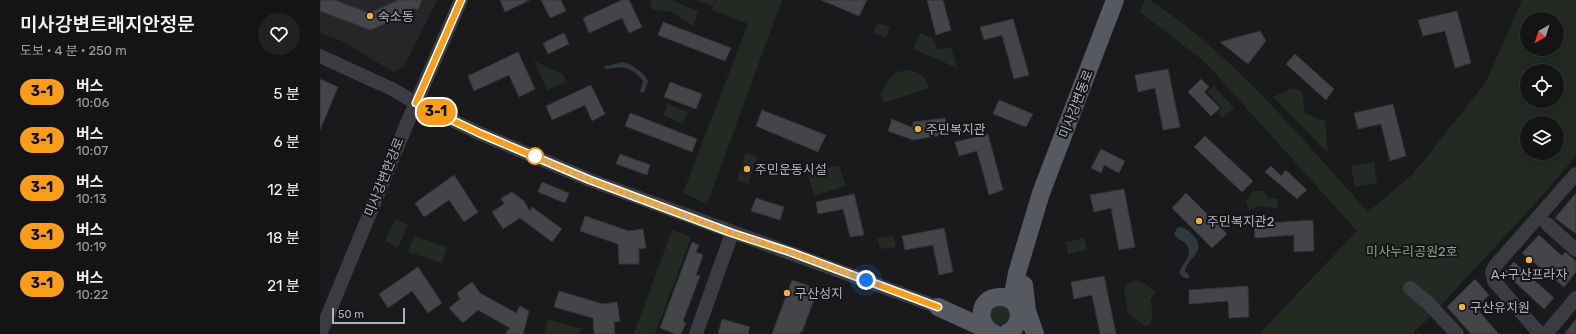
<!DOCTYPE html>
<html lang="ko">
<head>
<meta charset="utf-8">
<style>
  :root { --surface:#141415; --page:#212122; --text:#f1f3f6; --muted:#9d9ea0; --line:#333334 }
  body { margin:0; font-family:Rubik,"Noto Sans KR",sans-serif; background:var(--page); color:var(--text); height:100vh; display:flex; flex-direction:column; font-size:15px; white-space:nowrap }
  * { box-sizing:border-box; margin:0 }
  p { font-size:13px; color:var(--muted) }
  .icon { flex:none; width:22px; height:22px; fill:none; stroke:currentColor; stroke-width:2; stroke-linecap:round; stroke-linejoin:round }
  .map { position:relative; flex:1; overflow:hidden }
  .panel { display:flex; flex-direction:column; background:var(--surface); width:320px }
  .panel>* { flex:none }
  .badge { padding:0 8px; border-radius:13px; font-size:14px; line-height:26px }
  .needle { width:26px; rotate:219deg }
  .tools { position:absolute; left:1200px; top:12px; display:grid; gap:8px }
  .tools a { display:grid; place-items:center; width:44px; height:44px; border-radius:50%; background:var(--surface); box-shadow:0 4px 16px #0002,0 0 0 1px var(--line); font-size:20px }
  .scale { position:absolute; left:12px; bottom:10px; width:73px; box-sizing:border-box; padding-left:4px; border:2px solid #adb2bb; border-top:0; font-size:11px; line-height:14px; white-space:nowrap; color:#adb2bb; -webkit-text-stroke:3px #151517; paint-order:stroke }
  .you { position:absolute; width:20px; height:20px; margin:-10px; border:3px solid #fff; border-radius:50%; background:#1a73e8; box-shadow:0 0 0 6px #1a73e833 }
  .map>.badge { position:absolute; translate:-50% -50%; box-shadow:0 0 0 2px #fff }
  .round { display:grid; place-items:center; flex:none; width:42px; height:42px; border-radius:21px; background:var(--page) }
  .overview { display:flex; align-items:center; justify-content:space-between; height:68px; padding:0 20px }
  h1 { font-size:19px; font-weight:600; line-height:30px }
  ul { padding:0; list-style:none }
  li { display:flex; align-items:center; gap:12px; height:48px; padding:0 20px }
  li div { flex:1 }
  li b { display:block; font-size:15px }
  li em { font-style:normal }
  li .badge { min-width:44px; font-weight:700; text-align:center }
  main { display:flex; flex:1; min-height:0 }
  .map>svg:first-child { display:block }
</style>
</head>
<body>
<main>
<section class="panel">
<div class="overview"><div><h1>미사강변트래지안정문</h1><p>도보 · 4 분 · 250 m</p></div><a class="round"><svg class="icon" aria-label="heart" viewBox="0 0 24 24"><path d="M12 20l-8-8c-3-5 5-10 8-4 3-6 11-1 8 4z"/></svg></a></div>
<ul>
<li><span class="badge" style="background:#f99d1c;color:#111">3-1</span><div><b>버스</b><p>10:06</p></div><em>5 분</em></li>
<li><span class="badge" style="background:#f99d1c;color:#111">3-1</span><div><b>버스</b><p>10:07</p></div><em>6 분</em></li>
<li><span class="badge" style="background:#f99d1c;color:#111">3-1</span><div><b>버스</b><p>10:13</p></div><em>12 분</em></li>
<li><span class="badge" style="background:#f99d1c;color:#111">3-1</span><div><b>버스</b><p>10:19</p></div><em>18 분</em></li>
<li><span class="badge" style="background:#f99d1c;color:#111">3-1</span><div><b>버스</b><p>10:22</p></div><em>21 분</em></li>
</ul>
</section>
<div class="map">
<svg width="1256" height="334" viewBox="0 0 1256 334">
  <rect width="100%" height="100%" fill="#1a1a1c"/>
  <!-- built -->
  <g fill="#262629">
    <polygon points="0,0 117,0 84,67 73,72 22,41 0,33"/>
    <polygon points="375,0 396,0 393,6"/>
  </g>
  <!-- green -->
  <g fill="#222a23" fill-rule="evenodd">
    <polygon points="330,0 351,0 378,11 373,26 352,12 332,9"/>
    <polygon points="396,0 462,0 387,204 363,193 428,24 392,10"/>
    <path d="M825,0H830C915,56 980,137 1048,212L1093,174L1166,82L1202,0H1256V156L1212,207L1108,319L1092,334H939L1037,231L885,62L820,12ZM1207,19H1237V49H1207ZM1207,71H1237V101H1207ZM1207,123H1237V153H1207Z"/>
    <polygon points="557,23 570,27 566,38 553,33"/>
    <polygon points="600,33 612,38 618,50 631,47 637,68 593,49"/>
    <polygon points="214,61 243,74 247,82 227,90"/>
    <path d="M589,70C601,72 605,77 609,88L563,103L561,94C569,78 570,72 589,70Z"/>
    <polygon points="894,86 914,108 902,118 898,113 902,108 887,92"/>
    <polygon points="973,88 982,92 985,114 1005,121 1008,153 953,97"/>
    <polygon points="348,104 368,112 363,124 343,115"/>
    <polygon points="426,153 437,157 428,184 417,180"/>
    <polygon points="1054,162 1057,183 1035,187 1031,166"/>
    <polygon points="519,165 526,186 494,196 488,175"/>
    <polygon points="933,191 943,191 948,198 958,199 957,208 940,206 929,211 926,201"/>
    <polygon points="75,219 88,225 78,248 65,241"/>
    <polygon points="352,230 371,237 335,334 314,334"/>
    <polygon points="94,236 127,247 122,263 88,252"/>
    <polygon points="574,236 576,247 560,249 557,238"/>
    <polygon points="764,238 767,250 748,254 746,242"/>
    <polygon points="817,280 824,283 836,292 830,300 833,313 830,324 825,326 808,313 804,289 806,284"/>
    <circle cx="680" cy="315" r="10"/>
    <polygon points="228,319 261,329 260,334 224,334"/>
  </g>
  <!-- water -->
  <g fill="#303940">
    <path d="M302,62C311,64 324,72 328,81L324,93L320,92L323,81C311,66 303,66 286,69L283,67Z"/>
    <path d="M858,227C864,227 868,230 872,234C889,251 867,258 865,271L869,275V278H864L859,273C862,262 875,256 866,244C863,240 857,239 854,234Z"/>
  </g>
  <!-- building -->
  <g fill="#444549" stroke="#343438">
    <polygon points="0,0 15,0 49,13 77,1 75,0 102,0 98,10 93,8 91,12 87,14 89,19 81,22 79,18 50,30 0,11"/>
    <polygon points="180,0 210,0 185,12"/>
    <polygon points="221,0 241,0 246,11 230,18"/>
    <polygon points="302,0 309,0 322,27 309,33 302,18 269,33 263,18"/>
    <polygon points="501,0 547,0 539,16"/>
    <polygon points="607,0 623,0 631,30 616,35"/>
    <polygon points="1137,11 1151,63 1135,68 1125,31 1103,36 1098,20"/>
    <polygon points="693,19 709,75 694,79 682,35 664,40 660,27"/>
    <polygon points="343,22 411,48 405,61 338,35"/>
    <polygon points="940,31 946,41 928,64 900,42"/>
    <polygon points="244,33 249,44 228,54 223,43"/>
    <polygon points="198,52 215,89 199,97 189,75 154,91 148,76"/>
    <polygon points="975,54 1014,89 1006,100 966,64"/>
    <polygon points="848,69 860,127 843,130 835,88 818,92 815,75"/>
    <polygon points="0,79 18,87 0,130"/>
    <polygon points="881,79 889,87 884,92 900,108 891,116 868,92"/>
    <polygon points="350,82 382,94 376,109 344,97"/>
    <polygon points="271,85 285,114 272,121 265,105 232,120 226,106"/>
    <polygon points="679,100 713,114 706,127 673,114"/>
    <polygon points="1073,104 1086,156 1070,161 1061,124 1038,129 1034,113"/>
    <polygon points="442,110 506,135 498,152 436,126"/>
    <polygon points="310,113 377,139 372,152 305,126"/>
    <polygon points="625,118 629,134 593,140 568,131 572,119 593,128 593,122"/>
    <polygon points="668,134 683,190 669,195 657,151 639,156 635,142"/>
    <polygon points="885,136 933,181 922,192 874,147"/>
    <polygon points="781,149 805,161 799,173 784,165 781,173 771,168"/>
    <polygon points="300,154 330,165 327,175 296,164"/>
    <polygon points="951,166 961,176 966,170 987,190 977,199 945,172"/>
    <polygon points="134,175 158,212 144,222 129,200 104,217 95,203"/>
    <polygon points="222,182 249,193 245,203 218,192"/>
    <polygon points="804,189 815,247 799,250 791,208 774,212 770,195"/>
    <polygon points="192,192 204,201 210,211 212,207 242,229 232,242 200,218 183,229 172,212 184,204 181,198"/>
    <polygon points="866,193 907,234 892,248 852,208"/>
    <polygon points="1256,193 1256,234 1235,218"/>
    <polygon points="534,194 544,235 530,237 523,209 498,214 496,202"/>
    <polygon points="436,198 464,207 460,220 431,211"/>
    <polygon points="265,216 309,231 323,229 326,248 319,249 319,264 299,264 298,244 260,231"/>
    <polygon points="993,220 994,251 974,252 974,235 935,238 934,224"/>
    <polygon points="624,228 633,272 619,275 613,245 585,250 582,236"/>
    <polygon points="1219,235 1242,256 1245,252 1256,261 1256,272 1244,287 1202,253"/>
    <polygon points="372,242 379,245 376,252 383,255 376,275 380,276 363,321 366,323 361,334 355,334 340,328"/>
    <polygon points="1194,262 1234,298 1224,309 1184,272"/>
    <polygon points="98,267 122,303 108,313 92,291 68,308 59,294"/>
    <polygon points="784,276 796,334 780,334 772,295 754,299 751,282"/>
    <polygon points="1155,279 1169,295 1156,308 1179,334 1151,334 1127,307"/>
    <polygon points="472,280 498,289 482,332 480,331 480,334 452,334"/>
    <polygon points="152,282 160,293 196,313 200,306 209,311 203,334 185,334 190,328 158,310 143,323 129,308 140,299 137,293"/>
    <polygon points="928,286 929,317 909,318 908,301 869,304 869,290"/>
    <polygon points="239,291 283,304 297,302 300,321 294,322 295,334 274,334 273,318 234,307"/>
    <polygon points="402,319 430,327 428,334 398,334"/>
    <polygon points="1256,319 1256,334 1244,334"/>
  </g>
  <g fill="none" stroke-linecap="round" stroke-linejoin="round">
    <!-- minor -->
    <g stroke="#3b3c41" stroke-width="14">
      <polyline points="0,56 72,89 96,103 159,133 270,180 618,307"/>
      <polyline points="1227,224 1256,250"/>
      <polyline points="1090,288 1108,303 1137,334"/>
      <polyline points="0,334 88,121 141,0"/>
      <polyline points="376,334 412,233"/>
      <polyline points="1220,334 1174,281 1172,272 1175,266 1256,174"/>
      <polyline points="1226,334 1256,298"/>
    </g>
    <!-- major -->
    <g stroke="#575960" stroke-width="18">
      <polyline points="704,285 707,311 715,334"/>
      <polyline points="696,304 694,289 697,273 721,193 795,0"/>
      <polyline points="618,307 666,329"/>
      <path d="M675,334C657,327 656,298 679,297C702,295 706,327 685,334"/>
    </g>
  </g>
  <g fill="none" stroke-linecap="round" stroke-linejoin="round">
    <defs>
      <polyline id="line" points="141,0 96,103 159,133 270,180 412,233 470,252 618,307"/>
    </defs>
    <!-- line casing -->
    <use href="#line" stroke="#fff" stroke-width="9"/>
    <!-- line -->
    <use href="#line" stroke="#f99d1c" stroke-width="6"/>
    <!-- walk -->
    <path stroke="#adb2bb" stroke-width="4" stroke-dasharray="0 7.2" d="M215,156H213C322,203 435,239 546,280"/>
  </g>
  <!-- markers -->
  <g fill="#edb041" stroke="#151517" stroke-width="1.5">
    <circle cx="50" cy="16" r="4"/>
    <circle cx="598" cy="129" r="4"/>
    <circle cx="427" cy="169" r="4"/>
    <circle cx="879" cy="221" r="4"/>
    <circle cx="1209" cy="260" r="4"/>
    <circle cx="467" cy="293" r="4"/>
    <circle cx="1142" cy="307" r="4"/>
  </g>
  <circle fill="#fff" stroke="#f99d1c" stroke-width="2" cx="215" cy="156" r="8"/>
  <g text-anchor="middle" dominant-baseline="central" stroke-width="4" stroke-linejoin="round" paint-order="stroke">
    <!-- poi labels -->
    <g font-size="13" fill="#adb2bb" stroke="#151517" text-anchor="start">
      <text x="58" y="16">숙소동</text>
      <text x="606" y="129">주민복지관</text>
      <text x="435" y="169">주민운동시설</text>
      <text x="887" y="221">주민복지관2</text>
      <text x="1209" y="274" text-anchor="middle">A+구산프라자</text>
      <text x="475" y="293">구산성지</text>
      <text x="1150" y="307">구산유치원</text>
    </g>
    <!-- street labels -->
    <g font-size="13" fill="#adb2bb" stroke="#151517">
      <text transform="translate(756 104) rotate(-69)">미사강변동로</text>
      <text transform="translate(64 177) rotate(-68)">미사강변한강로</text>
    </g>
    <!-- park labels -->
    <g font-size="13" fill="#85a586" stroke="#151517">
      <text x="1092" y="251">미사누리공원2호</text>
    </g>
  </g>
</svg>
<div class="tools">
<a><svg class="needle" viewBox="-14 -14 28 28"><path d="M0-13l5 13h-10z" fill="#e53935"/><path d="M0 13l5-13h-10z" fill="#9d9ea0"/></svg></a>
<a><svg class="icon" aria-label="locate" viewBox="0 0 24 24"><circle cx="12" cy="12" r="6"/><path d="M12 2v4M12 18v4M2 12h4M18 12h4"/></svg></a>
<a><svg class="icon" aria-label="layers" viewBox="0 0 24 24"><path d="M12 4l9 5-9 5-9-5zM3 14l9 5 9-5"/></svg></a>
</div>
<div class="scale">50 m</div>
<div class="you" style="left:546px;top:280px"></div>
<b class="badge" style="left:116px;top:112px;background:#f99d1c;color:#111">3-1</b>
</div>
</main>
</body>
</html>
